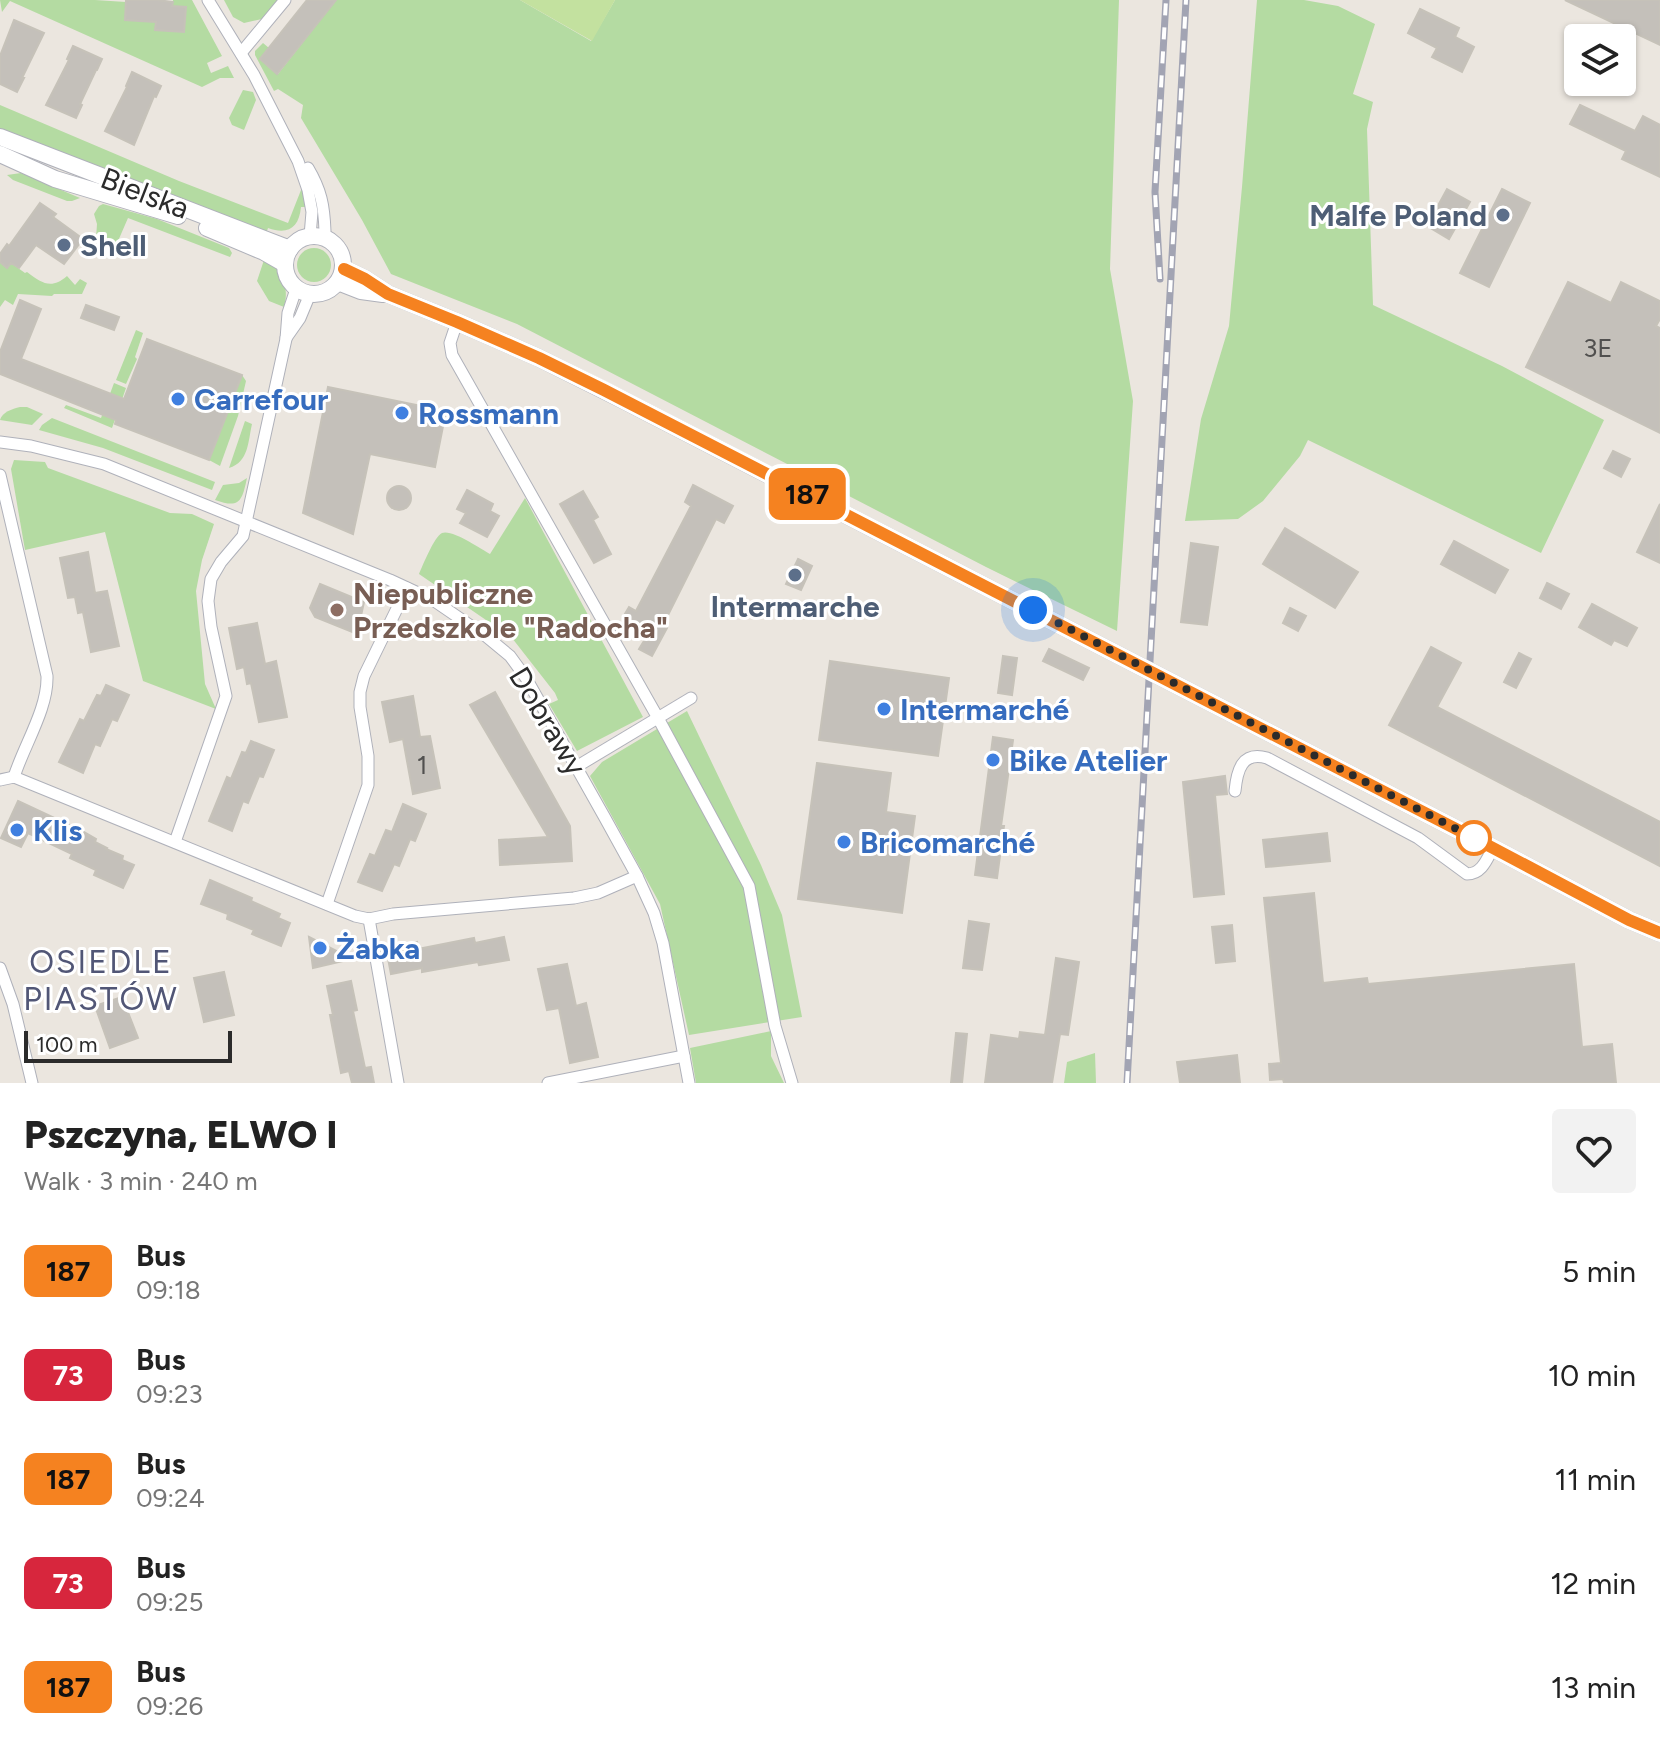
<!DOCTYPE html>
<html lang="en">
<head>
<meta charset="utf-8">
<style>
  :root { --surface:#fff; --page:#f2f2f2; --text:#222; --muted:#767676 }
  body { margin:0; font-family:Figtree,sans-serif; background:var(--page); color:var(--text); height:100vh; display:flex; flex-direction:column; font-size:30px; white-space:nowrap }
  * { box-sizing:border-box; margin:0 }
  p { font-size:26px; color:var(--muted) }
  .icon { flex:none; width:44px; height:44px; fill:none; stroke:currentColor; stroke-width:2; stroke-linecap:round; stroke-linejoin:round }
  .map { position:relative; height:1083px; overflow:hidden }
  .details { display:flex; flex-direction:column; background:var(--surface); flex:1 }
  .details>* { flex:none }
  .badge { padding:0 16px; border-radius:12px; font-size:28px; line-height:52px }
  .tools { position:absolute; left:1564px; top:24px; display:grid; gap:16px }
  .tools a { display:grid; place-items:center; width:72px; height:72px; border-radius:8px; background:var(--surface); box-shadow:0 2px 6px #0004; font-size:40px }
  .scale { position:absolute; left:24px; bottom:20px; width:208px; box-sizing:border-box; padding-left:8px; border:4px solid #2b2b2b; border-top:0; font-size:22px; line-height:28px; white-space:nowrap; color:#2b2b2b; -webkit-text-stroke:6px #fff; paint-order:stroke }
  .you { position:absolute; width:40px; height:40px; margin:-20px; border:6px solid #fff; border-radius:50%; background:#1a73e8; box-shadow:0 0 0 12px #1a73e833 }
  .map>.badge { position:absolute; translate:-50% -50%; box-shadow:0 0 0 4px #fff }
  .round { display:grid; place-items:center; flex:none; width:84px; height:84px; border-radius:8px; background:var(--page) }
  .headline { display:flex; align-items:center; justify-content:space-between; height:136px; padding:0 24px }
  h1 { font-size:38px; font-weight:800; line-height:60px }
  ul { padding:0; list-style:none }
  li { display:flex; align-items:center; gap:24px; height:104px; padding:0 24px }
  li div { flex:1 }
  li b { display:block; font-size:30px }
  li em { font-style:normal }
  li .badge { min-width:88px; font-weight:700; text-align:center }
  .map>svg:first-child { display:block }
</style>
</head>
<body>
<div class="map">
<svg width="1660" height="1083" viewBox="0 0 1660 1083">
  <rect width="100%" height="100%" fill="#ebe6df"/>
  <!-- green -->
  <g fill="#b4dba2">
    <polygon points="0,0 95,0 126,2 156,22 156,30 183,32 172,6 173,0 192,0 222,56 207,63 211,73 228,66 234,78 220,78 202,87 10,1 2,12"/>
    <polygon points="224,0 280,0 262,19 244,23 233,17"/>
    <polygon points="336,0 520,0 591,41 615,0 1119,0 1110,269 1133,401 1117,631 986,567 517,324 391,274 362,220 301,118 303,105 278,89 274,91 255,55 255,51 263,43 269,48 260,59 278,74"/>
    <polygon points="1257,0 1304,0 1338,6 1375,24 1353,94 1373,102 1367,129 1373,305 1502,366 1604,420 1541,553 1308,440 1300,456 1263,501 1238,519 1185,521 1201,419 1229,326 1242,187"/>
    <polygon points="243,90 253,92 256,100 244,130 232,125 229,118"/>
    <path d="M0,105L179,181L288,223L303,185L306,207H301C299,228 288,235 268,228L266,234L0,131Z"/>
    <polygon points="21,173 80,198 72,201 67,201 13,180 7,175"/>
    <polygon points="103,204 157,219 229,248 232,253 230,257 128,218 115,248 101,249 96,238 97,224 94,214 99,206"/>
    <circle cx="314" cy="265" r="17"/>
    <path d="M265,257C281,271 290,286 284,307L269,301L257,281Z"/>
    <path d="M0,262L11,263L25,273L27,272C42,283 51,290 67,276L75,285L80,279L87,283L82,294H54L52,296L18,294L13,305L5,300L0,307Z"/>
    <polygon points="136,330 143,333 135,357 137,359 126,384 116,380"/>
    <polygon points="242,375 246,381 238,416 220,466 209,460"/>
    <polygon points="114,383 126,388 112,428 64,408 66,405 101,418"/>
    <path d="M20,407H27L43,414L32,425L0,420C2,412 12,409 20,407Z"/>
    <polygon points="52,418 215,482 212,490 103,448 39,430 42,425"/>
    <path d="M245,421L252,424C248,441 249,462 229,468Z"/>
    <polygon points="14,460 45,462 48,468 170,513 192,514 214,524 202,560 196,591 205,684 216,709 143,681 105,532 25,550 11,469"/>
    <path d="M247,478C242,501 240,509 215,500L223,485L239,483Z"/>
    <path d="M525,498L643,717L577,751L549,704L558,700L555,693L512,638L419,574C423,565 434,537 442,533C452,529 481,549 490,554Z"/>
    <polygon points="687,711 761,865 782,915 802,1017 689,1035 660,904 590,776 602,762"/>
    <polygon points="771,1031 771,1056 784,1083 696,1083 690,1048"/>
    <polygon points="1095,1053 1096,1083 1064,1083 1067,1062"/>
  </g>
  <!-- pitch -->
  <polygon fill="#c3e19f" points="520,0 615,0 592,41"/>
  <!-- building -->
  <g fill="#c4c0ba" stroke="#c6c2b9" stroke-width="2">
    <polygon points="126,0 157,0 173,2 172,6 186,7 184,32 155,30 156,22 125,20"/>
    <polygon points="307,0 336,0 277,74 260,59"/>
    <polygon points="1565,0 1660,0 1660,45"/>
    <polygon points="1420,9 1459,28 1455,37 1474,47 1462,72 1432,57 1437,48 1408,33"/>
    <polygon points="14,20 44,33 22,78 24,78 17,92 0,84 0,56"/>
    <polygon points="73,46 102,59 97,70 96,70 80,104 82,105 76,118 46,105 69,60 67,59"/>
    <polygon points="132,72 161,86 156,97 154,96 134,145 105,131 127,87 126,86"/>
    <polygon points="1580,105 1635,131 1643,116 1660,125 1660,177 1622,159 1626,151 1570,124"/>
    <polygon points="1447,189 1470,202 1449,239 1427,226"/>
    <polygon points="1502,189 1530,203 1489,287 1460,273"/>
    <polygon points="40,203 56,214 53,217 83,239 64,264 36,245 19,268 11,263 7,268 0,262 0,254 7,244 9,246"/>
    <polygon points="1568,282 1611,303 1621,282 1660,301 1660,319 1656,326 1660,328 1660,433 1526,367"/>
    <polygon points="20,300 41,309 21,359 124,399 147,339 242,375 209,460 115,424 116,420 0,374 0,352"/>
    <polygon points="86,305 119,317 114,330 81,318"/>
    <polygon points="328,387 446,411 435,467 370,454 353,534 303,513"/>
    <polygon points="1613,451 1630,459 1621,477 1604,468"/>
    <polygon points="693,485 733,506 724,523 716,519 663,625 667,628 652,656 639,649 650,631 623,617 629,607 636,611 691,506 685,502"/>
    <circle cx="399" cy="498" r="12"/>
    <polygon points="467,490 493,504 490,511 499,516 487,537 460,523 466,513 457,509"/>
    <polygon points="583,491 598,517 593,520 611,554 594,563 560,504"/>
    <polygon points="1660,504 1660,563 1637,552"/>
    <polygon points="1285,528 1358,572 1335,608 1263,564"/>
    <polygon points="1454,541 1508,570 1495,593 1441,564"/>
    <polygon points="1191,543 1218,547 1207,625 1181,622"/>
    <polygon points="88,552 95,593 107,591 119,646 91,652 83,612 78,613 75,597 68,598 60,558"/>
    <polygon points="798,559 812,566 801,590 786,584"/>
    <polygon points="1547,583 1569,594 1561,609 1540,598"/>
    <polygon points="320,584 364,602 357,634 315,617 310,608"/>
    <polygon points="1592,604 1637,628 1627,646 1614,640 1611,645 1579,627"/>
    <polygon points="1290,608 1306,616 1298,631 1283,623"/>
    <polygon points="257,623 265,664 276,661 287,717 259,722 251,683 247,684 244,667 237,669 229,628"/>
    <polygon points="1431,647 1461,663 1437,707 1660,822 1660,866 1389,725"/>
    <polygon points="1049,649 1089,668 1083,680 1043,661"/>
    <polygon points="1519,653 1531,659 1516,688 1504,682"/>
    <polygon points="1003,656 1017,658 1012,695 998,693"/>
    <polygon points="830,661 949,678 938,756 819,740"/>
    <polygon points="106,685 129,695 117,721 112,719 100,746 95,744 83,773 59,762 80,719 84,721 97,695 101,696"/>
    <polygon points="495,692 570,826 572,861 500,865 499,840 548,837 470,705"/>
    <polygon points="413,696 420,737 430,736 440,788 413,794 403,739 390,742 382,702"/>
    <polygon points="993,737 1013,740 1001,826 1004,826 997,878 975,875"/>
    <polygon points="251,741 274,750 263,777 259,776 248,803 243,801 232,831 209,821 227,777 231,779 242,752 246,753"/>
    <polygon points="817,763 891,773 886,812 915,816 902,913 798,899"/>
    <polygon points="1225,776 1227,794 1215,795 1224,894 1194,897 1183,782"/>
    <polygon points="18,801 82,831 96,839 95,842 107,848 106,849 123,856 122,860 134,865 123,888 94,875 96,870 70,858 72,854 28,833 21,847 1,838"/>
    <polygon points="403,804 426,814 415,841 410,839 399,866 394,864 382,891 358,882 370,854 375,856 386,830 392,832"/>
    <polygon points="1327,833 1330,861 1266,867 1263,840"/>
    <polygon points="210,880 252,898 251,901 280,914 278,918 290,923 281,946 252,934 254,930 227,919 228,914 201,904"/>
    <polygon points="1314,893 1323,983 1367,978 1368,984 1574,964 1582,1047 1612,1044 1616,1083 1284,1083 1283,1079 1270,1080 1269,1064 1281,1063 1264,898"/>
    <polygon points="969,921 989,924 982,970 963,968"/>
    <polygon points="1232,925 1235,961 1216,963 1212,927"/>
    <polygon points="309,937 352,959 313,968"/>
    <polygon points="504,937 509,960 479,965 478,962 422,972 422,968 391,974 386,948 417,942 418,949 474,938 475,943"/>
    <polygon points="1056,958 1079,962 1068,1035 1060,1034 1052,1083 985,1083 991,1035 1019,1039 1020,1032 1045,1035"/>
    <polygon points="567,964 576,1006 586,1003 598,1057 570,1063 559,1008 547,1010 538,969"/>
    <polygon points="224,972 234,1015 204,1022 194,978"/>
    <polygon points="351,981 357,1010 353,1011 365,1068 371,1067 374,1083 352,1083 349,1071 341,1073 330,1015 333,1015 327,986"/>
    <polygon points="122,997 138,1038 110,1048 95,1006"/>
    <polygon points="956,1033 967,1034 962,1083 951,1083"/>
    <polygon points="1237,1055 1240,1083 1180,1083 1177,1062"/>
  </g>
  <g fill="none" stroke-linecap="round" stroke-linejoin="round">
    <defs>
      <g id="minor">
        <polyline points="208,0 254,75 298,161 308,190 312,212 310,236"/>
        <polyline points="241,53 285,0"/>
        <path d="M308,168C321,190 324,205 325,231"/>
        <polyline points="457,322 450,343 452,355 658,718 749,886 775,1026 792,1083"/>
        <polyline points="286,338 300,318 310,294"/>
        <polyline points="0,442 31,446 104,464 390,580 433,600 487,637 510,656 526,678 605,818 637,876 654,913 663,943 689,1083"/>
        <path d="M0,475L47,676C48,709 24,745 14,777"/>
        <polyline points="576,767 691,698"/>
        <polyline points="0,780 14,777 355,916 369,919 393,914 574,898 598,893 637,876"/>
        <path d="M1235,791C1237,770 1242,751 1267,758L1418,838L1467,874C1482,874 1487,859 1493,848"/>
        <polyline points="175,842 226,696 211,627 208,601 211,579 221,562 243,536 286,339 288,313 296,289"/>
        <polyline points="327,904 368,785 368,756 360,707 360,692 364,676 407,588"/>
        <polyline points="369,919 398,1083"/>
        <polyline points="0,968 13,1004 32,1083"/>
        <polyline points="548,1083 684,1056"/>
      </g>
      <g id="secondary">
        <polyline points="0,137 290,249"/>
        <polyline points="0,154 55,179 178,216"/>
        <polyline points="207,228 264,252 285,264"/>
        <circle cx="314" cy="265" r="29"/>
        <polyline points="344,269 365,279 388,294 457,322 539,358 625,401 1493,848 1629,920 1660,933"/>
        <polyline points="338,282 361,291 383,294"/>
      </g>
    </defs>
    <!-- minor casing -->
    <use href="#minor" stroke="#afb1ba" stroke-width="13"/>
    <!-- secondary casing -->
    <use href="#secondary" stroke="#afb1ba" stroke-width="18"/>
    <!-- minor -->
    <use href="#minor" stroke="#fff" stroke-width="11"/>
    <!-- secondary -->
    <use href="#secondary" stroke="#fff" stroke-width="16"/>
    <defs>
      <g id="rail">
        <polyline points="1160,279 1155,192 1166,0"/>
        <polyline points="1127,1083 1186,0"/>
      </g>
    </defs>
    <!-- rail casing -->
    <use href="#rail" stroke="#a2a4b3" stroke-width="7"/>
    <!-- rail -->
    <use href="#rail" stroke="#fff" stroke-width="4" stroke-dasharray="12" stroke-linecap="butt"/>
  </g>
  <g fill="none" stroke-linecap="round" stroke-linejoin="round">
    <defs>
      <polyline id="line" points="344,269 365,279 388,294 457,322 539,358 604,390 1493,848 1629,920 1660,933"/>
    </defs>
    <!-- line casing -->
    <use href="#line" stroke="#fff" stroke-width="18"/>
    <!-- line -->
    <use href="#line" stroke="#f58220" stroke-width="12"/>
    <!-- walk -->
    <polyline stroke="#2b2b2b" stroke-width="8" stroke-dasharray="0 14.4" points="1033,610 1474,838"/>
  </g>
  <!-- markers -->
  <g fill="#5c6f8a" stroke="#fff" stroke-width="3">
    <circle cx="1503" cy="215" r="8"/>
    <circle cx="64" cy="245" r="8"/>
    <circle cx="795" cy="575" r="8"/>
  </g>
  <g fill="#3f7fe0" stroke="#fff" stroke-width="3">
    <circle cx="178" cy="399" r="8"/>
    <circle cx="402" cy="413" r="8"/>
    <circle cx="884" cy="709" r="8"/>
    <circle cx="993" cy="760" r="8"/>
    <circle cx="17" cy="830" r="8"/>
    <circle cx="844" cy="842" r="8"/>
    <circle cx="320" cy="948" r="8"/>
  </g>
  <circle fill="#8d6e63" stroke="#fff" stroke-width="3" cx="337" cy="610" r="8"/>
  <circle fill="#fff" stroke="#f58220" stroke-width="4" cx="1474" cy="838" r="16"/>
  <g text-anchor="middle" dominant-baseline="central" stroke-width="6" stroke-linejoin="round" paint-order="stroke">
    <!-- number labels -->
    <g font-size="26" fill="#51504f">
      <text x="1598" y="348">3E</text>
      <text x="422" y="765">1</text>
    </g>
    <!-- street labels -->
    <g font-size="30" fill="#2b2b2b" stroke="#fff">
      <text transform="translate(145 193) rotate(21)">Bielska</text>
      <text transform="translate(548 721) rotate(59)">Dobrawy</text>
    </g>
    <!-- service labels -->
    <g font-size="30" font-weight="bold" fill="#4e5e75" stroke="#fff" text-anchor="end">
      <text x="1487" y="215">Malfe Poland</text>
      <text x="80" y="245" text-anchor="start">Shell</text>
      <text x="795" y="606" text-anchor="middle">Intermarche</text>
    </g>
    <!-- shop labels -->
    <g font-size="30" font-weight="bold" fill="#366cbe" stroke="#fff" text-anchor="start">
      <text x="194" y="399">Carrefour</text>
      <text x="418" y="413">Rossmann</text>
      <text x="900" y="709">Intermarché</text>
      <text x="1009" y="760">Bike Atelier</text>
      <text x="33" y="830">Klis</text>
      <text x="860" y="842">Bricomarché</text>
      <text x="336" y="948">Żabka</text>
    </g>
    <!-- education labels -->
    <g font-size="30" font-weight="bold" fill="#785e54" stroke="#fff" text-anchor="start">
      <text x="353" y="593">Niepubliczne<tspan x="353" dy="34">Przedszkole "Radocha"</tspan></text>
    </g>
    <!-- neighbourhood labels -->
    <g font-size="32" letter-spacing="2" fill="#515676" stroke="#fff">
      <text x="101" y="962">OSIEDLE<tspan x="101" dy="37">PIASTÓW</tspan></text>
    </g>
  </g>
</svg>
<div class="tools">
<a><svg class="icon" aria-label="layers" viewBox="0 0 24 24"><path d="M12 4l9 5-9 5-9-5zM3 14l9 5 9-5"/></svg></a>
</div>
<div class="scale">100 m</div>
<div class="you" style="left:1033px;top:610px"></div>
<b class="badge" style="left:807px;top:494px;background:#f58220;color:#111">187</b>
</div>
<section class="details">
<div class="headline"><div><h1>Pszczyna, ELWO I</h1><p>Walk · 3 min · 240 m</p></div><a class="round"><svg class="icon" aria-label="heart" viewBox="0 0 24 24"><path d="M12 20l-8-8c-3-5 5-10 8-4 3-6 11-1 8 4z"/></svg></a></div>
<ul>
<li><span class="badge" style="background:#f58220;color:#111">187</span><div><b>Bus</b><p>09:18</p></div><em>5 min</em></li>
<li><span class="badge" style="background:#d7263d;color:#fff">73</span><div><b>Bus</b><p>09:23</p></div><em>10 min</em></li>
<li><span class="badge" style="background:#f58220;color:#111">187</span><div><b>Bus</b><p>09:24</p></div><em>11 min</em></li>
<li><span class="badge" style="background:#d7263d;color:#fff">73</span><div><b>Bus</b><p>09:25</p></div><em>12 min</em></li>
<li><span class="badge" style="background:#f58220;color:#111">187</span><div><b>Bus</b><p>09:26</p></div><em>13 min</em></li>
</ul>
</section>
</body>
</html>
